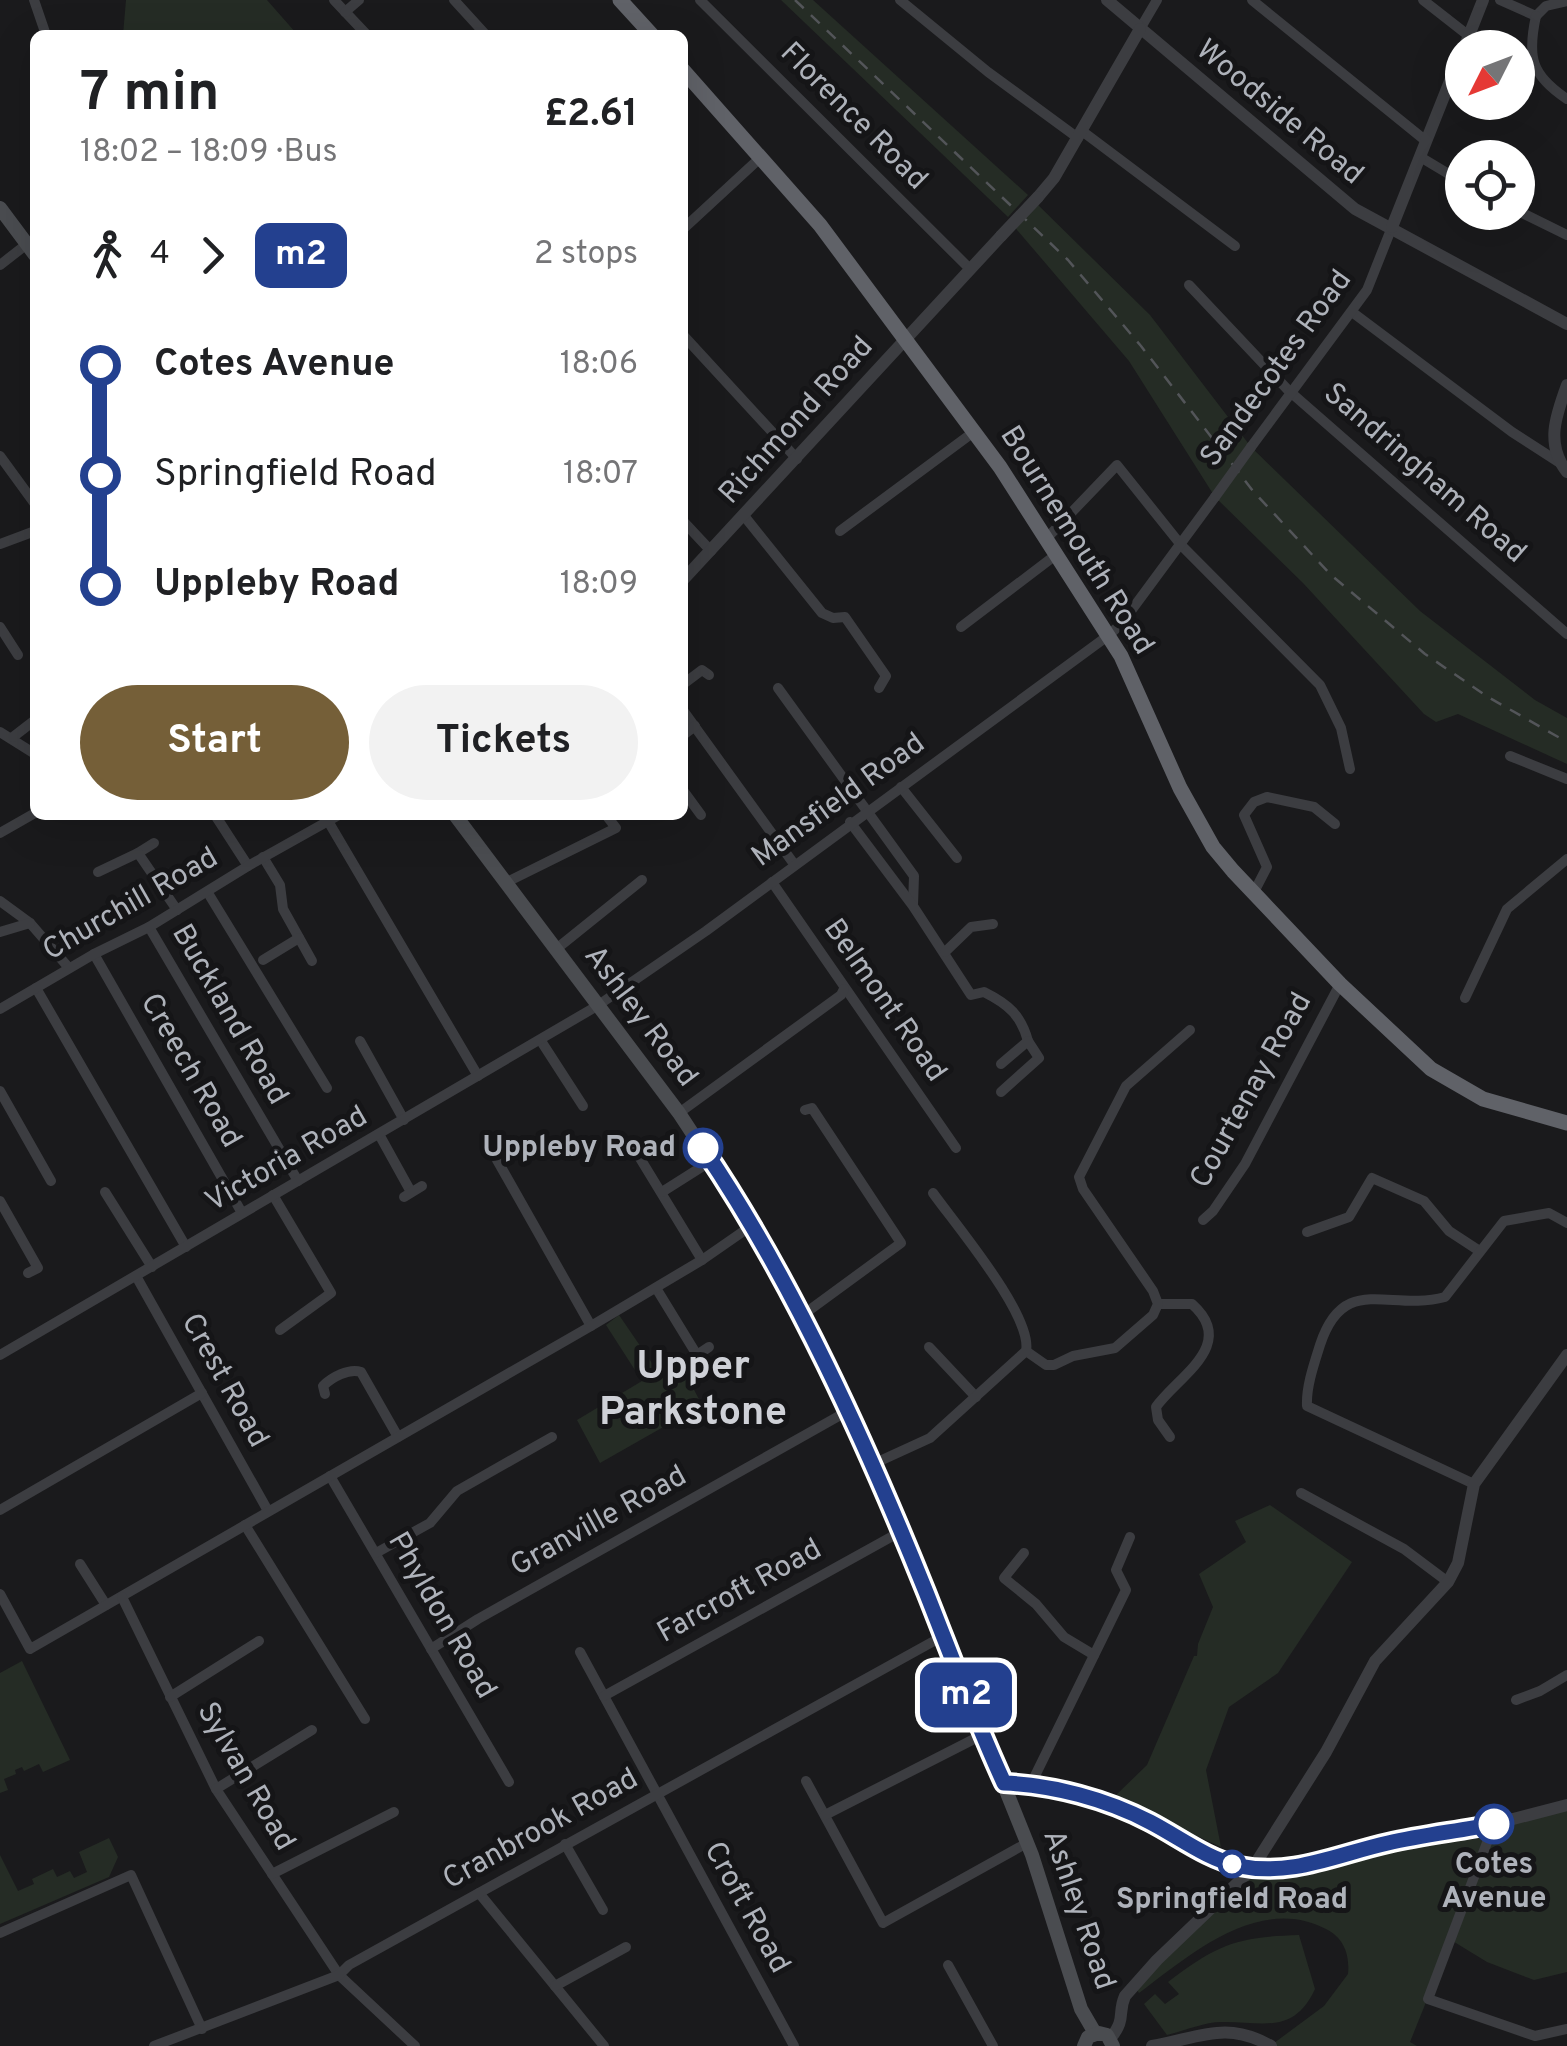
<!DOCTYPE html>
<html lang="en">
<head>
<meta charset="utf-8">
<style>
  :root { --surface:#fff; --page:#f2f2f2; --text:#202124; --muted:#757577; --accent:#755f38 }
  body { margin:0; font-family:Overpass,sans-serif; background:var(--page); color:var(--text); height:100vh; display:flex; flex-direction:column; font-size:38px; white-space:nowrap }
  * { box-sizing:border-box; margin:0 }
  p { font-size:32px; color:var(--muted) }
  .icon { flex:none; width:55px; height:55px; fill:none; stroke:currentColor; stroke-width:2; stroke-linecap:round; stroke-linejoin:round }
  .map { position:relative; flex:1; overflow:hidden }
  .drawer { position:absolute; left:30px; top:30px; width:658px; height:790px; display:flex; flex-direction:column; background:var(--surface); border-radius:15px; box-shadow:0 10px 40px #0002 }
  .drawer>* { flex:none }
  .badge { padding:0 20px; border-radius:15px; font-size:35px; line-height:65px }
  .needle { width:65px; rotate:228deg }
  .fabs { position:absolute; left:1445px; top:30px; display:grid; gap:20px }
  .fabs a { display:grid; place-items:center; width:90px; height:90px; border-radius:50%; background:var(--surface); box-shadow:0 10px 40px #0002; font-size:50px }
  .map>.badge { position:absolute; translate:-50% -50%; box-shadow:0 0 0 5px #fff }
  .legs { display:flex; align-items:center; gap:15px; height:110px; padding:0 50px; font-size:32px }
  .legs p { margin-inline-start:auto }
  .overview { display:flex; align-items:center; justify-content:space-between; height:170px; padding:0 50px }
  h1 { font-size:55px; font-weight:700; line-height:75px }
  .cta { display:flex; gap:20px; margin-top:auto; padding:20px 50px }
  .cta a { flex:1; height:115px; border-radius:60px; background:var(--accent); color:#fff; font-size:40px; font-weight:700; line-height:115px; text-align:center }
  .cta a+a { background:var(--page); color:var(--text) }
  ul { padding:0 50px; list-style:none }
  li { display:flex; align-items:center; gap:35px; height:110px; font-size:38px }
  li i { display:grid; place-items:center; width:15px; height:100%; margin:0 12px; background:currentColor }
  li i::after { content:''; width:25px; height:25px; margin:-12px; border:8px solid; border-radius:50%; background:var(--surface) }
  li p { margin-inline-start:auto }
  li:first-child i { background:linear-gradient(#0000 50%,currentColor 0) }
  li:last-child i { background:linear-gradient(currentColor 50%,#0000 0) }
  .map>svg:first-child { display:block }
</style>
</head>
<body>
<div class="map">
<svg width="1567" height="2046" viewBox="0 0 1567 2046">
  <rect width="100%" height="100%" fill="#1a1a1c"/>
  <!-- green -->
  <g fill="#252c25">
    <polygon points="126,0 267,0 296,33 307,34 123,35"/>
    <polygon points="781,0 813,0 1028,195 1008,217"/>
    <polygon points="1034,201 1150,315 1251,447 1420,611 1535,700 1567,718 1567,764 1458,714 1436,722 1424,714 1303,583 1215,497 1129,361 1012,224"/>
    <polygon points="619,1315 658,1372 679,1361 702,1405 600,1463 577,1420 642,1381 606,1325"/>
    <polygon points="1270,1505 1352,1562 1278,1673 1229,1707 1206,1770 1221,1847 1113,1798 1147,1765 1194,1656 1197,1656 1198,1644 1213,1607 1199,1574 1246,1542 1235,1521"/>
    <polygon points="22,1661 70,1760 43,1772 39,1764 24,1771 22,1767 15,1770 16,1774 4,1779 8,1790 0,1793 0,1673"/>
    <path d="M1567,1805V1972L1534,1980L1487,1962L1451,1940L1410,2042L1417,2046H1270L1324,2006L1348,1974C1350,1955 1344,1938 1326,1929C1258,1894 1190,1955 1139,1993L1134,1986L1252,1869L1290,1870Z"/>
    <polygon points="109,1838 118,1857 109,1877 0,1924 0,1855 18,1891 34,1884 32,1879 53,1869 57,1877 70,1871 74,1878 87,1872 79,1852"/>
    <path d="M1299,1935L1315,1989C1293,2036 1262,2021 1221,2022C1204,2022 1184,2031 1167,2035L1144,2004L1155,1994L1165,2004L1179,1994L1168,1982C1218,1944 1236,1937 1299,1935Z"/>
  </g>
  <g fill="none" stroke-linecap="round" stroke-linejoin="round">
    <!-- minor -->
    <g stroke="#3c3d41" stroke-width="10">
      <polyline points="34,0 46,35"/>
      <polyline points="334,0 367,35"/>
      <polyline points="454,0 486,35"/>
      <polyline points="700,0 970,269"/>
      <polyline points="900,0 988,72 1078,138"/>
      <polyline points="1252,0 1426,141"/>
      <polyline points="1423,0 1469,36"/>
      <polyline points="1500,0 1536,16 1546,6 1567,1"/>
      <polyline points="345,12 359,0"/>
      <path d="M1536,16C1527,57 1531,75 1567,99"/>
      <polyline points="1140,29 1157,0"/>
      <polyline points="1082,131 1235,246"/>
      <polyline points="1422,158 1462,182"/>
      <polyline points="1518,211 1567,235"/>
      <polyline points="682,230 760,158"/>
      <polyline points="0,265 27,244"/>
      <polyline points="1189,285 1288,390 1567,634"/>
      <polyline points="1352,312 1512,432 1560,463"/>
      <polyline points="682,334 797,459"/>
      <polyline points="1251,447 1367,290 1392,227"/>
      <polyline points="0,456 35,504"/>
      <polyline points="745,517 822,613 833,618 845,617 886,676 879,688"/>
      <polyline points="682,520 711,551"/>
      <polyline points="840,531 975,431"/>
      <polyline points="1047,538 1117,465 1181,545 1320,685 1341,728 1350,769"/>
      <polyline points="0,544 35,531"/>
      <polyline points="0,627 18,655"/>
      <polyline points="961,627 1057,554"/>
      <polyline points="682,685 702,670 709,675"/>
      <polyline points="778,688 914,876 913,905"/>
      <polyline points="682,709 794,864"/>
      <polyline points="0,732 35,754"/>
      <polyline points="682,736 695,726"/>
      <polyline points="13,737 35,720"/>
      <polyline points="1510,756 1567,779"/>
      <polyline points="901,787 957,858"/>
      <polyline points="682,789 701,815"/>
      <polyline points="215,815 248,866"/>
      <polyline points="328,821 478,1076"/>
      <path d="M850,822L913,906L971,995L984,992C1008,1004 1021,1015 1028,1041"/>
      <polyline points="0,833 35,813"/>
      <polyline points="138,853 154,843"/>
      <polyline points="263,857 280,885 283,909 312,961"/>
      <polyline points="98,872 138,853 177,910"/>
      <polyline points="772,882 956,1148"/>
      <polyline points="505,883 616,828 606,815"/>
      <polyline points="208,893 327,1088"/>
      <polyline points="1253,894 1267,867 1244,815 1254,802 1267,797 1314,807 1335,824"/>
      <polyline points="0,901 30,923 69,968"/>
      <polyline points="149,927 298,1181"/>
      <polyline points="0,932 30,923"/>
      <polyline points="555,950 642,880"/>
      <polyline points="945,952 971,927 993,924"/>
      <polyline points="94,954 242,1213"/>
      <polyline points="263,960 299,938"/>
      <polyline points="36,988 186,1247"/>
      <polyline points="1465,998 1507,909 1567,859"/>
      <polyline points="0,1009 94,954 149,927 248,866 339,815"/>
      <polyline points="360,1041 404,1120"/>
      <polyline points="541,1041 583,1106"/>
      <polyline points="1001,1064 1028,1041 1039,1058 1001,1092"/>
      <polyline points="0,1091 51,1181"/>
      <polyline points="679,1113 841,995 844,989"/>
      <polyline points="380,1136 411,1192"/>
      <polyline points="635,1150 702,1260"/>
      <polyline points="497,1160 591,1326"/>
      <polyline points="105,1192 152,1267"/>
      <polyline points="662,1192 711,1161"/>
      <polyline points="273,1195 331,1293 280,1330"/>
      <polyline points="404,1197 422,1186"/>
      <polyline points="0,1201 38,1268 28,1273"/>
      <polyline points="1203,1220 1213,1211 1245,1164 1340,984"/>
      <polyline points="1307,1232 1349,1217 1372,1178 1424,1201 1449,1231 1478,1250"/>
      <polyline points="136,1276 268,1511"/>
      <polyline points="656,1288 697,1355"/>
      <path d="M1158,1304H1192C1238,1345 1178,1376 1156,1407L1158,1420L1170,1437"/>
      <polyline points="800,1317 901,1243 812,1108 805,1110"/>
      <polyline points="929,1347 976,1397"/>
      <polyline points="1026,1351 1046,1365 1054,1365 1073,1356 1115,1348 1153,1315 1158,1304 1153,1291 1083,1189 1079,1177 1126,1086 1190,1030"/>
      <polyline points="0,1355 597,1006 706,931 1109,635 1122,623 1215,497"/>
      <polyline points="688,1361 709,1347"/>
      <path d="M325,1394L323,1386C332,1377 349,1368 361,1372L398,1437"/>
      <path d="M871,1465L930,1438L1026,1351C1033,1316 955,1224 933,1193"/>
      <polyline points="330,1476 509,1782"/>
      <path d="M1474,1484L1307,1406C1306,1387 1314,1364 1320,1345C1344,1272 1389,1312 1445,1297L1504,1221L1549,1213L1567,1223"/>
      <polyline points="1301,1493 1404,1549 1448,1582"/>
      <polyline points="0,1510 202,1393"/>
      <polyline points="245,1525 365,1719"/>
      <polyline points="376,1553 430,1523 457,1491 552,1437"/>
      <polyline points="1024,1553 1004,1578 1036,1604 1064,1637 1094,1655"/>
      <polyline points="80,1564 106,1605"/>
      <polyline points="0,1594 30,1649 591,1326 702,1260 751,1226"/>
      <polyline points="122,1597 216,1789 339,1975 415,2046"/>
      <polyline points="431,1649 478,1619 846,1412"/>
      <polyline points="580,1652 794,2046"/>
      <polyline points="604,1696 900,1532"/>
      <polyline points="170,1697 259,1641"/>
      <polyline points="1516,1700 1540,1691 1567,1675"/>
      <polyline points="806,1781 883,1923 1027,1843"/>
      <polyline points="1031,1784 1126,1590 1116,1570 1130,1537"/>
      <polyline points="216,1789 312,1730"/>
      <polyline points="825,1815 982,1735"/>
      <polyline points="1494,1824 1428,1999 1535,2036 1567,2029"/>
      <polyline points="565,1844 603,1910"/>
      <polyline points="272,1874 394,1812"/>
      <polyline points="479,1893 604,2046"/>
      <polyline points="0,1933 131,1875 202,2029"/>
      <polyline points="948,1965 993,2046"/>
      <polyline points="555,1986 626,1947"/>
      <polyline points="154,2046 339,1975 349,1965 943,1636"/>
    </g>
    <!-- tertiary -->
    <g stroke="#3c3d41" stroke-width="12">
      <polyline points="1107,0 1355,209 1567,324"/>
      <polyline points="1464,48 1483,0"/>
      <polyline points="1038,197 1054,178 1140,29"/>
      <polyline points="1392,227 1462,51"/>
      <path d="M1567,385C1556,415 1545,444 1567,472"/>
      <polyline points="682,581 1001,236"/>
      <polyline points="1003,1783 1031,1784 1084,1796 1147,1820 1205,1853 1252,1869 1290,1870 1388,1843 1494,1824 1567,1805"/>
      <path d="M1110,2039C1127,2018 1117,2014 1125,1996L1157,1960L1252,1869L1326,1752L1375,1661L1448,1582L1458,1563L1474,1484L1567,1355"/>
      <path d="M1152,2046C1199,2038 1226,2020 1271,2046"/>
    </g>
    <!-- secondary -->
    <g stroke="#4a4c50" stroke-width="14">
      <polyline points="0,208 35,255"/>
      <polyline points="455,815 679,1113 734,1197 800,1317 871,1465 1003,1783 1032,1855 1081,2009 1095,2033"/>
      <polyline points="1084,2046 1088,2037 1099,2033 1107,2035 1113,2046"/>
    </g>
    <!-- trunk -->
    <g stroke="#606268" stroke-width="15">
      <polyline points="620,0 652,35"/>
      <polyline points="682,69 820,225 1000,467 1121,656 1180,788 1213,847 1233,871 1340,984 1431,1069 1483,1099 1567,1123"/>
    </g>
    <!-- rail -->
    <polyline stroke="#535559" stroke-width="2.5" stroke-dasharray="12 10" stroke-linecap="butt" points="795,0 1068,260 1141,346 1253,491 1331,575 1425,654 1488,697 1567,742"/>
    <!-- minor-bridge -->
    <polyline stroke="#3c3d41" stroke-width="10" points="1215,497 1251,447"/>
    <!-- tertiary-bridge -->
    <polyline stroke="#3c3d41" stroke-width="12" points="1001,236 1038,197"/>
  </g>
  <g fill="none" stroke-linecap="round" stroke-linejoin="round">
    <defs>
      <path id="line-1" d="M703,1148C793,1281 866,1443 926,1592C951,1655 975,1720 1004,1783C1053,1785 1106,1799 1150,1822C1179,1837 1207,1859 1239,1866C1292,1877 1338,1854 1388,1843C1423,1835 1459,1831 1494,1824"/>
    </defs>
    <!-- line-1 casing -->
    <use href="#line-1" stroke="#fff" stroke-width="22"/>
    <!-- line-1 -->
    <use href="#line-1" stroke="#23408f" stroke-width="15"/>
  </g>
  <!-- markers -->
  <g fill="#fff" stroke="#23408f" stroke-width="5">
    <circle cx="703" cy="1148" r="18"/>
    <circle cx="1494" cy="1824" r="18"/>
    <circle cx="1232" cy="1864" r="12"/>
  </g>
  <g text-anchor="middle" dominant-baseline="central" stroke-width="10" stroke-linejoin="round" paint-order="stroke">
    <!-- street labels -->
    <g font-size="30" fill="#aeb2ba" stroke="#151517">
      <text transform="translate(1279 113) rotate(40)">Woodside Road</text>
      <text transform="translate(853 117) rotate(45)">Florence Road</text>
      <text transform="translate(1277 369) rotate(-54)">Sandecotes Road</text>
      <text transform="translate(797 421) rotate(-48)">Richmond Road</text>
      <text transform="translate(1424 474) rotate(41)">Sandringham Road</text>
      <text transform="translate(1076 541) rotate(58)">Bournemouth Road</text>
      <text transform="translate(839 801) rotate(-36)">Mansfield Road</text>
      <text transform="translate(131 905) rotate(-30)">Churchill Road</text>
      <text transform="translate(884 1001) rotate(55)">Belmont Road</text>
      <text transform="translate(229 1015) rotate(60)">Buckland Road</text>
      <text transform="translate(640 1017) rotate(53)">Ashley Road</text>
      <text transform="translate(190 1071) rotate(60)">Creech Road</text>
      <text transform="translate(1252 1091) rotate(-61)">Courtenay Road</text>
      <text transform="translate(287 1160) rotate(-30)">Victoria Road</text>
      <text transform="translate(224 1381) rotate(61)">Crest Road</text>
      <text transform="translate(599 1522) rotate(-29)">Granville Road</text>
      <text transform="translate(740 1592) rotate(-29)">Farcroft Road</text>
      <text transform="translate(441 1616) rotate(60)">Phyldon Road</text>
      <text transform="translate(245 1777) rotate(60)">Sylvan Road</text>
      <text transform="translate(541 1830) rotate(-29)">Cranbrook Road</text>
      <text transform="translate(746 1908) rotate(61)">Croft Road</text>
      <text transform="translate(1078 1910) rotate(71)">Ashley Road</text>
    </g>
    <!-- stop labels -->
    <g font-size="30" font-weight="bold" fill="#aeb2ba" stroke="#151517">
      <text x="676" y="1148" text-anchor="end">Uppleby Road</text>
      <text x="1494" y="1865">Cotes<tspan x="1494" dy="34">Avenue</tspan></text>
      <text x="1232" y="1900">Springfield Road</text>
    </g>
    <!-- district labels -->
    <g font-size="40" font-weight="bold" fill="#cfd1d7" stroke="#151517">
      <text x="693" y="1368">Upper<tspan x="693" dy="46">Parkstone</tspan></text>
    </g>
  </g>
</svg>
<div class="fabs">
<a><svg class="needle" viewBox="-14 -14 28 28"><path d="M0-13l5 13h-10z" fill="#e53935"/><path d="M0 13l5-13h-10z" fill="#757577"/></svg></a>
<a><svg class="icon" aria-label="locate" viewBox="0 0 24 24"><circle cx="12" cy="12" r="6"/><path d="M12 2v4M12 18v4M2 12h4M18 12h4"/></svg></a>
</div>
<b class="badge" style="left:966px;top:1695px;background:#23408f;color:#fff">m2</b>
<section class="drawer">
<div class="overview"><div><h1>7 min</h1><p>18:02 – 18:09 · Bus</p></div><b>£2.61</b></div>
<div class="legs"><svg class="icon" aria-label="walk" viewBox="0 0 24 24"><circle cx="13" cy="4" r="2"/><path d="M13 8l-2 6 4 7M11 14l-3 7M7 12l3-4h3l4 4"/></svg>4<svg class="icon" aria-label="forward" viewBox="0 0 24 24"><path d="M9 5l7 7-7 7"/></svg><b class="badge" style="background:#23408f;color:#fff">m2</b><p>2 stops</p></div>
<ul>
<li><i style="color:#23408f"></i><b>Cotes Avenue</b><p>18:06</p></li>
<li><i style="color:#23408f"></i><span>Springfield Road</span><p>18:07</p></li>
<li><i style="color:#23408f"></i><b>Uppleby Road</b><p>18:09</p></li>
</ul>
<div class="cta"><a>Start</a><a>Tickets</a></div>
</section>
</div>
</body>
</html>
